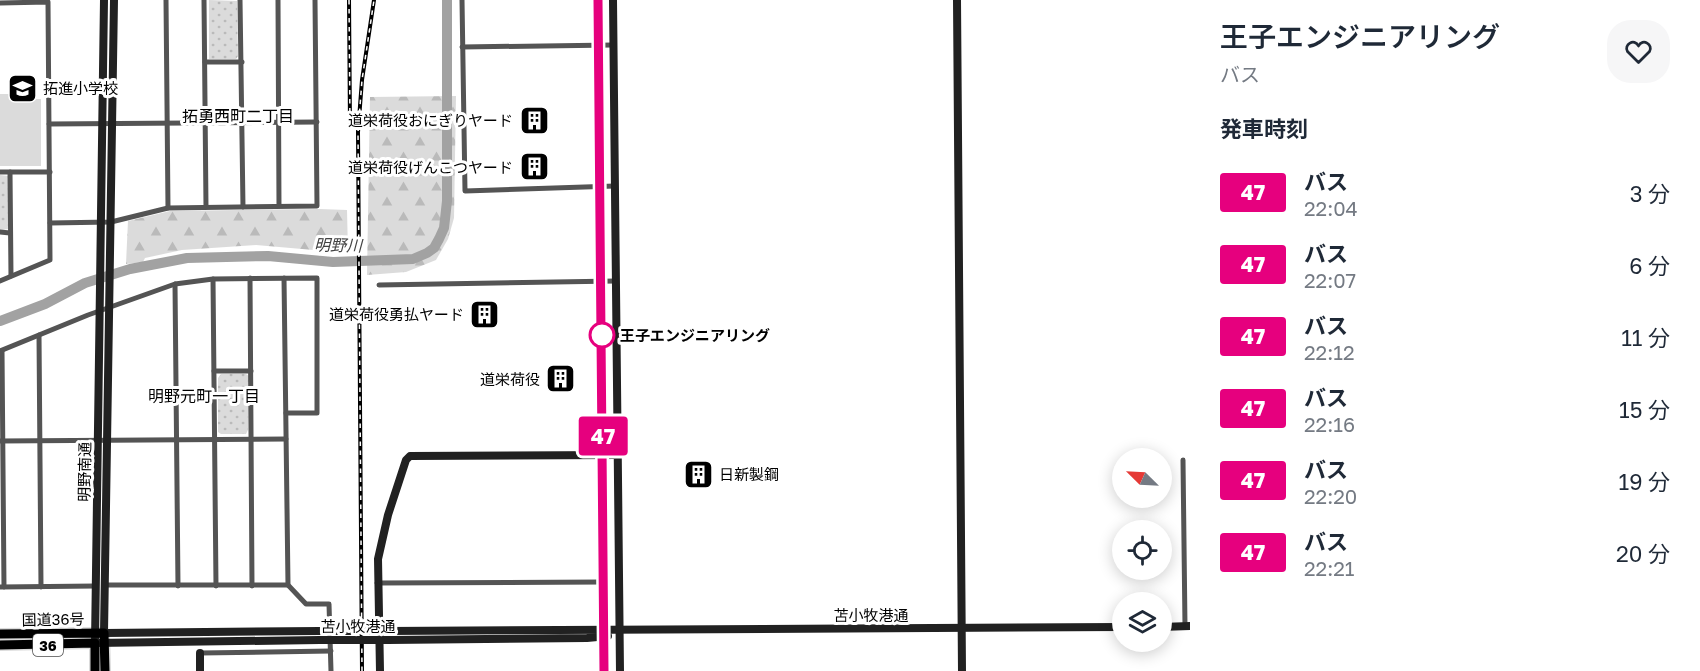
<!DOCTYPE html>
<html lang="ja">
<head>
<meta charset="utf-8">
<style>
  :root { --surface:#fff; --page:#f6f6f7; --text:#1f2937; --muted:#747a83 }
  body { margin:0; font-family:"Golos Text","Noto Sans JP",sans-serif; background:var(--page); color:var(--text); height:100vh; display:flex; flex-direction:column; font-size:22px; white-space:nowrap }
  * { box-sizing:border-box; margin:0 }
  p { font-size:20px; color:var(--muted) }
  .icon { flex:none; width:33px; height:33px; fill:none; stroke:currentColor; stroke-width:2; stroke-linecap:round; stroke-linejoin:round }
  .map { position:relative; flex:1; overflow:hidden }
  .panel { display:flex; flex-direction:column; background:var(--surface); width:510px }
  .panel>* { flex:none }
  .badge { padding:0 12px; border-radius:4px; font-size:21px; line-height:39px }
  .needle { width:39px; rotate:294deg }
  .controls { position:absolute; left:1112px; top:448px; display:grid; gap:12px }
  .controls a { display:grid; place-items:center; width:60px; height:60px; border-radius:50%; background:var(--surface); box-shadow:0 3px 15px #0003; font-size:30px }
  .map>.badge { position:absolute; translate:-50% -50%; box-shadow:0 0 0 3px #fff }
  h2 { padding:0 30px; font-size:22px; line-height:54px }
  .round { display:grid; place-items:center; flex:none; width:63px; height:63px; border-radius:24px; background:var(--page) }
  .overview { display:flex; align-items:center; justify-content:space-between; height:102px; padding:0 30px }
  h1 { font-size:28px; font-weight:600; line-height:45px }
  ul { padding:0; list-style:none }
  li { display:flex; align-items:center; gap:18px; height:72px; padding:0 30px }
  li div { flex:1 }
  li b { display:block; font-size:22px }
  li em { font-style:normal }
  li .badge { min-width:66px; font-weight:700; text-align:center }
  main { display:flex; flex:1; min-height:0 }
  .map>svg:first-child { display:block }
</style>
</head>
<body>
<main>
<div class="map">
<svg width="1190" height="671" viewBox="0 0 1190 671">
  <defs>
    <pattern id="forest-firs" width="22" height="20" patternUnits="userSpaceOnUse" patternTransform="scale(1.5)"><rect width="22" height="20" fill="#dbdbdb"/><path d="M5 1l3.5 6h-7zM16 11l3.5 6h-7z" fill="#bababa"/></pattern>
    <pattern id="park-dots" width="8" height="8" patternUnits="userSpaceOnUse" patternTransform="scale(1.5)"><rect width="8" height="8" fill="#dbdbdb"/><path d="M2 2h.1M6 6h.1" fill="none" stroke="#bababa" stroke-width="1.8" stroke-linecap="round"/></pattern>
  </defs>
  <rect width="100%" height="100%" fill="#fff"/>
  <!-- forest -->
  <g fill="url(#forest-firs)">
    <polygon points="456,96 454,218 448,239 436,260 406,272 367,275 370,97"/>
    <polygon points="319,209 347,210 348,253 256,245 182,250 145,258 143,262 126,264 128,221 170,211"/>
  </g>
  <!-- park -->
  <g fill="url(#park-dots)">
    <polygon points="209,0 237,1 238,56 236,59 209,59"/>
    <polygon points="0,175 8,176 9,229 0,230"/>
    <polygon points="221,374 246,374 249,376 248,430 246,434 221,434 218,432 218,378"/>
  </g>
  <!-- pitch -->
  <polygon fill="#dbdbdb" points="0,94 19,94 20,99 41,99 41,166 0,166"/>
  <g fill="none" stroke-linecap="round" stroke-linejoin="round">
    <!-- river -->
    <polyline stroke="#a2a2a2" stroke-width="10" points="0,321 45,304 85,283 130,269 187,258 268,256 333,262 413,259 427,253 434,248 439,239 444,228 447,201 447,0"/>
    <defs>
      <g id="highway">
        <polyline points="0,634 104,633 105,671"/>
        <polyline points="0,645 95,643 95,671"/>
      </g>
    </defs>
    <!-- highway casing -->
    <use href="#highway" stroke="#dbdbdb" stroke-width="12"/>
    <!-- street -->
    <g stroke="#545454" stroke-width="5">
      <polyline points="166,0 168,208"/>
      <polyline points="204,0 206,207"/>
      <polyline points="240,0 243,207"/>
      <polyline points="278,0 279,206"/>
      <polyline points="462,0 465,191 615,186"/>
      <polyline points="0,3 48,2 50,260 0,281"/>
      <polyline points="462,47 613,45"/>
      <polyline points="205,62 242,62"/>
      <polyline points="49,124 317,122"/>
      <polyline points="0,172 50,172"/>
      <polyline points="10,172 11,276"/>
      <polyline points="50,223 111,222 168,208 317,206 315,0"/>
      <polyline points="0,232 10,233"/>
      <polyline points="250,278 252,586"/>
      <polyline points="284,278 288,585 306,604 329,604 331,671"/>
      <polyline points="213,279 216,586"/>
      <polyline points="175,284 178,586"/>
      <polyline points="379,285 616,281"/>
      <polyline points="39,335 41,587"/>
      <polyline points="0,351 88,315 175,284 213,279 317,278 317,413 286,413"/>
      <polyline points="2,351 4,587"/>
      <polyline points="214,371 251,371"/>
      <polyline points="0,441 286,439"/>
      <polyline points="1183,460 1185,626"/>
      <polyline points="377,583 604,582"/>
      <polyline points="105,585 288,585"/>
      <polyline points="0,587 96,586"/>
      <polyline points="200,653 331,651"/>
    </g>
    <!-- secondary -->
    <g stroke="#212121" stroke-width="8">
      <polyline points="104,0 95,643 320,640"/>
      <polyline points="114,0 104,633 320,631"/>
      <polyline points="598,0 605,671"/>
      <polyline points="613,0 620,671"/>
      <polyline points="957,0 962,671"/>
      <polyline points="1161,627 1190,626"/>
      <polyline points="388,631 1122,627"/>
      <polyline points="388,640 587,638 608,636"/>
      <polyline points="200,653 200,671"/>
      <polyline points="380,671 378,559 388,515 406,460 410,456 617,455"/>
    </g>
    <!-- highway -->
    <use href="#highway" stroke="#000" stroke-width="9"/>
    <defs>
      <g id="rail">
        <polyline points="349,0 350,126"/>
        <polyline points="362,671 358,132 362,80 374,0"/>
      </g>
    </defs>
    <!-- rail casing -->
    <use href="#rail" stroke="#000" stroke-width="4"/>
    <!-- rail -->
    <use href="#rail" stroke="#fff" stroke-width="1.5" stroke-dasharray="4.5" stroke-linecap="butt"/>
    <!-- secondary-bridge -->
    <g stroke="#212121" stroke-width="8">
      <polyline points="320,631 388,631"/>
      <polyline points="320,640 388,640"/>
    </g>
  </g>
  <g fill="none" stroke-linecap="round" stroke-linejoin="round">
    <defs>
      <polyline id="line" points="598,0 604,671"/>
    </defs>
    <!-- line casing -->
    <use href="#line" stroke="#fff" stroke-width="14"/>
    <!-- line -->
    <use href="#line" stroke="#e6007e" stroke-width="9"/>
  </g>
  <!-- icons -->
  <defs>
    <symbol id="school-square" viewBox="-11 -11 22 22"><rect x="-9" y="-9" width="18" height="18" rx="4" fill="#000" stroke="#fff"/><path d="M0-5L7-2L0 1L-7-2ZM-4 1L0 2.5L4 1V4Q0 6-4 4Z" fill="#fff"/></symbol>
    <symbol id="building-square" viewBox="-11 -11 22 22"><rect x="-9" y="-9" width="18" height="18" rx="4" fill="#000" stroke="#fff"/><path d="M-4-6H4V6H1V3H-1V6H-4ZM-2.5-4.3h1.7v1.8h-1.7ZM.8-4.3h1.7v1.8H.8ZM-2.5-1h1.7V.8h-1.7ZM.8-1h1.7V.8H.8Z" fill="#fff"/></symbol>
  </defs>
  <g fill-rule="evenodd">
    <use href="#school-square" x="6" y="72" width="33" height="33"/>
    <use href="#building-square" x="518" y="104" width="33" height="33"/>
    <use href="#building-square" x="518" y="150" width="33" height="33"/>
    <use href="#building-square" x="468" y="298" width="33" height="33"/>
    <use href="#building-square" x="544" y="362" width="33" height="33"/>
    <use href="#building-square" x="682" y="458" width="33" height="33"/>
  </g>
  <!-- markers -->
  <circle fill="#fff" stroke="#e6007e" stroke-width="3" cx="602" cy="335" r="12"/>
  <g text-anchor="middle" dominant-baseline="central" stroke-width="6" stroke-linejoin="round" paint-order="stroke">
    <!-- shield labels -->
    <rect fill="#fff" stroke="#4c4c4c" stroke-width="1.5" x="33" y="634" width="30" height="22" rx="4.5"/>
    <g font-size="14" font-weight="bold" fill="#000">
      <text x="48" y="645">36</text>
    </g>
    <!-- poi labels -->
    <g font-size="15" fill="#000" stroke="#fff" text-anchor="end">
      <text x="43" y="88" text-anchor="start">拓進小学校</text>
      <text x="513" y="120">道栄荷役おにぎりヤード</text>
      <text x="513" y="167">道栄荷役げんこつヤード</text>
      <text x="464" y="314">道栄荷役勇払ヤード</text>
      <text x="540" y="379">道栄荷役</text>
      <text x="719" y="474" text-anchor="start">日新製鋼</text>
    </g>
    <!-- stop labels -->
    <g font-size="15" font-weight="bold" fill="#000" stroke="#fff" text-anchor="start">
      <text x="620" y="335">王子エンジニアリング</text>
    </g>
    <!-- street labels -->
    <g font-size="15" fill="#000" stroke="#fff">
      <text transform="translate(84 472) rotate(-89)">明野南通</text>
      <text x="871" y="615">苫小牧港通</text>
      <text transform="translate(53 619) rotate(-1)">国道36号</text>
      <text x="358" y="626">苫小牧港通</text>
    </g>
    <!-- neighbourhood labels -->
    <g font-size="16" fill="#000" stroke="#fff">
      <text x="238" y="116">拓勇西町二丁目</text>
      <text x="204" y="396">明野元町一丁目</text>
    </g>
    <!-- water labels -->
    <g font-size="16" font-style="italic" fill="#434343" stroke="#fff">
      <text transform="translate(338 245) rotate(1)">明野川</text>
    </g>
  </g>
</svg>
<div class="controls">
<a><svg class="needle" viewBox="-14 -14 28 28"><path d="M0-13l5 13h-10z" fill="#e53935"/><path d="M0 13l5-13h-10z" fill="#747a83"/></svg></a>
<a><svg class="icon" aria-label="locate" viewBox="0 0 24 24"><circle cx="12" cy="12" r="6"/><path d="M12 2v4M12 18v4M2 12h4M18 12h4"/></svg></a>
<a><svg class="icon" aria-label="layers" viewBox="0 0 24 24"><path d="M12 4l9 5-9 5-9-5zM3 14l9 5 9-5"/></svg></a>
</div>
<b class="badge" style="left:603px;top:436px;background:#e6007e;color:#fff">47</b>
</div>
<section class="panel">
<div class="overview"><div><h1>王子エンジニアリング</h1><p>バス</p></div><a class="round"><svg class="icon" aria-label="heart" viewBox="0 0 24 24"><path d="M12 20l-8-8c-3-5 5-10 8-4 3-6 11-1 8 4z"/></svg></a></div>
<h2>発車時刻</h2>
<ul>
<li><span class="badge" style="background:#e6007e;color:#fff">47</span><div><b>バス</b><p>22:04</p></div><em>3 分</em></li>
<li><span class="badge" style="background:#e6007e;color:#fff">47</span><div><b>バス</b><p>22:07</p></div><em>6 分</em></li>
<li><span class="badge" style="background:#e6007e;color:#fff">47</span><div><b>バス</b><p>22:12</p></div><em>11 分</em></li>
<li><span class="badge" style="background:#e6007e;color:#fff">47</span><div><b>バス</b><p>22:16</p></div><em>15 分</em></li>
<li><span class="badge" style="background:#e6007e;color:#fff">47</span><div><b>バス</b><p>22:20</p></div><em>19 分</em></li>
<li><span class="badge" style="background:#e6007e;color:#fff">47</span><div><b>バス</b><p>22:21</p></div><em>20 分</em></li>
</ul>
</section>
</main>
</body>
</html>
